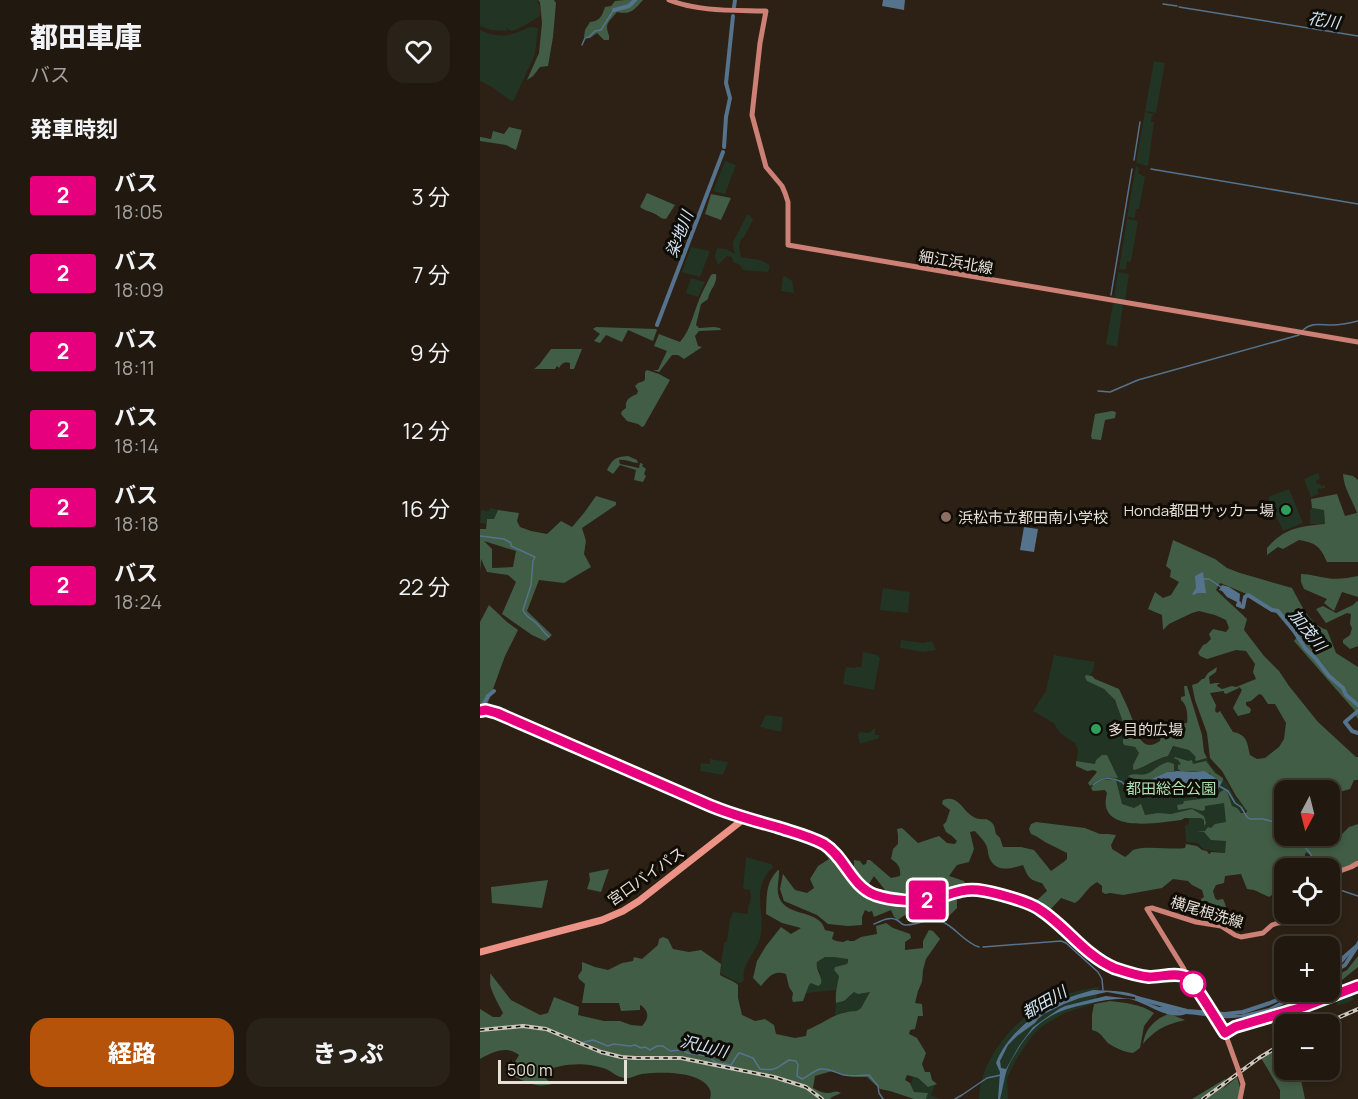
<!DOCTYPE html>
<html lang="ja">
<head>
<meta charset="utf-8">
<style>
  :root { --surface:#21190f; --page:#292218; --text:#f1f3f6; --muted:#a2a09e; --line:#3e382f; --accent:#b45309 }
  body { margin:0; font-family:Manrope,"Noto Sans JP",sans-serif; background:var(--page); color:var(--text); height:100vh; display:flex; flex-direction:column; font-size:22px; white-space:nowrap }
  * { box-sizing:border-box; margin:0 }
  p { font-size:20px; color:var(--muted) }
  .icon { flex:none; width:33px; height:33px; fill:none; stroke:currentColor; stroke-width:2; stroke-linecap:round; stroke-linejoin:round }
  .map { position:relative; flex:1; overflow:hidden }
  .drawer { display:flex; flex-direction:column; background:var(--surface); width:480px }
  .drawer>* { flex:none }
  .badge { padding:0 12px; border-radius:4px; font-size:21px; line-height:39px }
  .needle { width:39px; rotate:187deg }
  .buttons { position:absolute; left:794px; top:780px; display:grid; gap:12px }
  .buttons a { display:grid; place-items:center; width:66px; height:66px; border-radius:12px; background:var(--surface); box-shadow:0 3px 9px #0003,0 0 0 2px var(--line); font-size:30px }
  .scale { position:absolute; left:18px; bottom:15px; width:129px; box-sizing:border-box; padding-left:6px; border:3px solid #e7e0d7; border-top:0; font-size:16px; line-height:21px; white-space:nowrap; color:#e7e0d7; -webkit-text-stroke:4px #100c06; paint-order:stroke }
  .map>.badge { position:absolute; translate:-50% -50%; box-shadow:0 0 0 3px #fff }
  h2 { padding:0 30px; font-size:22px; line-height:54px }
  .round { display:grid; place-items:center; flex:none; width:63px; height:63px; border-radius:18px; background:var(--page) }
  .head { display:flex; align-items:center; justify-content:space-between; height:102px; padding:0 30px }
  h1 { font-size:28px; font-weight:800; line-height:45px }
  .primary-button { display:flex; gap:12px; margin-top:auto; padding:12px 30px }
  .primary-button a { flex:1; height:69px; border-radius:18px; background:var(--accent); color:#fff; font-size:24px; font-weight:800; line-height:69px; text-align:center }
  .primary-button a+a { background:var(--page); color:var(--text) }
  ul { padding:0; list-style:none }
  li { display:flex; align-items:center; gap:18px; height:78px; padding:0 30px }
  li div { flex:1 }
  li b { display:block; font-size:22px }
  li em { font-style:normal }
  li .badge { min-width:66px; font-weight:700; text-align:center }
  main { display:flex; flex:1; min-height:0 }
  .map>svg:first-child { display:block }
</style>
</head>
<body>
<main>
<section class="drawer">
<div class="head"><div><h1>都田車庫</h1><p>バス</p></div><a class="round"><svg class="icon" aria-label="heart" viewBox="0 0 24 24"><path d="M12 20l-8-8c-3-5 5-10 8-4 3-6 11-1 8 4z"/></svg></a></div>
<h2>発車時刻</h2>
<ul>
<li><span class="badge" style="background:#e6007e;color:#fff">2</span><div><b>バス</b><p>18:05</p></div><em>3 分</em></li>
<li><span class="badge" style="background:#e6007e;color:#fff">2</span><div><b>バス</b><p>18:09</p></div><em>7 分</em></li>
<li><span class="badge" style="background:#e6007e;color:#fff">2</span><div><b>バス</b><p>18:11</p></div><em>9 分</em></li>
<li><span class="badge" style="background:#e6007e;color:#fff">2</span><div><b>バス</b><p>18:14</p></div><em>12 分</em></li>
<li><span class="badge" style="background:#e6007e;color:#fff">2</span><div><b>バス</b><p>18:18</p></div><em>16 分</em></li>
<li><span class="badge" style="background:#e6007e;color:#fff">2</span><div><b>バス</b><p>18:24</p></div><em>22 分</em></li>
</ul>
<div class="primary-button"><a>経路</a><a>きっぷ</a></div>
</section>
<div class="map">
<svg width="878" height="1099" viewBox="0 0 878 1099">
  <rect width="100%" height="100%" fill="#2c2114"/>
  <!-- green -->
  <g fill="#223424">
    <path d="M0,0H57L60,7V16C50,22 42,28 31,31L25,27L28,31L11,30L0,26Z"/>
    <path d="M50,27L58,28L55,54L34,100L32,101C21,95 12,85 0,81V30C20,39 30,36 50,27Z"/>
    <polygon points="674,61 685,63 676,113 665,111"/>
    <polygon points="665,112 674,114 672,116 671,122 674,122 668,166 656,163"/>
    <polygon points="245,161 256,165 245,194 233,191"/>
    <polygon points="656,166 659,168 658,173 665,177 659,209 656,209 655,218 647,217"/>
    <polygon points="267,215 270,215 273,220 264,237 261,239 259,247 261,257 260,257 280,260 290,265 288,272 263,270 260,265 253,262 252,257 247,256 238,265 235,256 237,248 246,249 255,254 253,247 253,242"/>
    <polygon points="647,219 658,221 651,262 647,261 646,270 639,269"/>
    <polygon points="211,247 230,251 220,277 202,272"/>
    <polygon points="638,272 649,274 645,301 634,298"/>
    <polygon points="305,276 312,281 314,293 301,291 303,277"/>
    <polygon points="211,278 225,282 218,297 206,293"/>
    <polygon points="633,303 643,305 637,347 626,344"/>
    <polygon points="838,473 840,479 836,480 837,484 840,484 841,486 845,485 845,488 837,489 839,494 831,497 824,479"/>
    <polygon points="809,489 823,523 803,531 788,497"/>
    <polygon points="10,508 18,510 14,520 7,519 6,524 0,523 1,510 9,511"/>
    <polygon points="832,508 844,510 845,524 830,524 830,510"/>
    <polygon points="403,588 430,592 428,613 400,610 400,608"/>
    <polygon points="421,640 443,643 452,641 456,650 443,652 420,648"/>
    <polygon points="383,652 397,655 400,658 394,690 363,684 366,667 375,668 376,667 381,667"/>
    <path d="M574,655L615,662L613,671L609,676L606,675V678C611,683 615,684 622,688C633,695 640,708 643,720C645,729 642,737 644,745L655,747L659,753L653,765C666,770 674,760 688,756L694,746L709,750L720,760L727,758L730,765L747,783L755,798L767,810L758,813L746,840L745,853L723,849L718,843L706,842L705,826L709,824V819L705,818L702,819L655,823L624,790L613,791L608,783L617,772L614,770L607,771L596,766L598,750L595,743C587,738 577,733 575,724L553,711L566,691Z"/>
    <polygon points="286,715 303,717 301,732 280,727"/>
    <polygon points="395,728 395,735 399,735 399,738 380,744 378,737 379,732 389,733"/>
    <polygon points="230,759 248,762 243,775 220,771 221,763 230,764"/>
    <path d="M266,857L291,864L293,867C269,890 287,912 280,938C276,954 261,963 264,981L259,983L241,974V964L244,943L247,941L250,919L253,912L267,914L271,897L270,890L263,889Z"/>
    <polygon points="364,956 368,959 368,962 367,964 355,967 354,969 359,975 356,990 326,993 329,985 331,983 335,984 341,974 336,965 337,962 345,957"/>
    <path d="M619,987L615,1003L585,1013L564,1025L552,1036L536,1060L528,1076L527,1081L528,1099H499C500,1058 537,1015 574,999C588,993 604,989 619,987Z"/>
    <polygon points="870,991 874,1000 858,1006 854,997"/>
    <polygon points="374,992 390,992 381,1008 377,1012 364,1012 355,1015 356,1003 364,1001"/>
    <polygon points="433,1077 438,1078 448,1087 457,1084 455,1085 451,1095 459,1099 446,1099 448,1093 434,1092 431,1084"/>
  </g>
  <!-- forest -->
  <g fill="#415d45" fill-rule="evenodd">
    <polygon points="58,0 74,0 76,3 73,37 68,66 60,67 53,76 47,80 59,53 62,23 60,2"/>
    <path d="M145,0H163C154,10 151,15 137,12C134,16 127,22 127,27C127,32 130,35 129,40H124L117,33L110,38L104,37L105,30L110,22C120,21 122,16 125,7L131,6L135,1Z"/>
    <polygon points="29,127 42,130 36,150 26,145 0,141 0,137 11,139 13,131 24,134"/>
    <path d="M167,193L195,205L186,219C180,219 180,216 175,214C170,211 165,211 160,207Z"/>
    <polygon points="231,194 251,198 241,220 225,214"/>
    <path d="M233,274H236C238,284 229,290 228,299L221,304L216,325L219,328L234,327L240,328L241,330L219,331L215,336L218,346L222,347L204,359L198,355H192L179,372L173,370H178L187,351L174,346L179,334L200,342C212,328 214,309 222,293C225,287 228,281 231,275Z"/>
    <polygon points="116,327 176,329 177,330 173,341 148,330 142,342 126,335 120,343 114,341 120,334 113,329"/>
    <path d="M71,349H102L94,369H90V363C84,361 82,363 79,368L77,366L75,369H54L59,365Z"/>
    <path d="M167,370L179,374L190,380L164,426L162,427L158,424L147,421L141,414L142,411L146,408C145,399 150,397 157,394L158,391L155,386L158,383L164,381L165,379V372Z"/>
    <polygon points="632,411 636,412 635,418 625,420 621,440 612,439 611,436 615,414"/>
    <path d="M148,456L157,460L158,463C152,463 146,459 139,460L140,464L159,468L160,463L163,464L162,466L166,469L164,474L166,476L163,482L154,480L156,470L140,465L133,474L127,470C133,459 135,457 148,456Z"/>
    <path d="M863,474L873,476L878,480V562H847C840,546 836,543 819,540L803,549L798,547L787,555V548C804,528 821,526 845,524L844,510L832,508L831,499L857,494L865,516L877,513C872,499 864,489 863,474Z"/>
    <path d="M116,496L136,502V505L102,528L106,541L104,554L111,567L84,583L59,580L47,611L72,635L65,641L52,635L22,614L36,582L28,575L7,572L1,559L0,572V529H6L7,519H14L18,510L39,513L37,521L40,527L51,531L67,534L81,521L92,527L104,513ZM4,541L36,551L33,567L12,568V549Z"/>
    <path d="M693,540L735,559L747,568L760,573L812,588C821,604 829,624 847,630L856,653L878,667V719L876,716L875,711L814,641L817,637L796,613L769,595L740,583L736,590L767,619L764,630L784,656L799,671L809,686L838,722L876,757H878V780H874L870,789L849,795V790H804V836H849V831L860,836L869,827L878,824V860C871,866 864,868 855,871L845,866L826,852L823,861L805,864L807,868H804V896L798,891L789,897L774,890L767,889L761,874L745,876L744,883L736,885L733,891L735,898L737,900L743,899C747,906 746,914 751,921L746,926C734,924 725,914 720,903L721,899L724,897L722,890L712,885L708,881L693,879L682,888L643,895L630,893L625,894L622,892V886L617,882C605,889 605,896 595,903L581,898L569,911L556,901L567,891L562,883C549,880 548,877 543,865C530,869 515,873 509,857C508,854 508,850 507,847C505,841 499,836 495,831L490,832L494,849L489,862L477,865L469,876L484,881L486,885L479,886L477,896V908L469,916L463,919L458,915L457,905L451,907L452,914L448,917C438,907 428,912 418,920L414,917L411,910L394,917L392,911L389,912L385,910L382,917V925L368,926L348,924L337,915L304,901L300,889L303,874L315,890L327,893L334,888L330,879L338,866L349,859L342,850L336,846L338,844L374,873V860L380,861L383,865L386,864L387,860H390L411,878L420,876C421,867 418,864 411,859L413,849L418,844V835L417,829L422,828L438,843L459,836L467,843L475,844L477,841L472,836L466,832L463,825L466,822L470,810L462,804L463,800C483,792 483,822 506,819C515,823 514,826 516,834L520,838L523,847H541L554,850L571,871L585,861L587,859V853C581,850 575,847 569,844C562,841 558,836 551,834L549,829L551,824L556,822L605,828L620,834H628L636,835L631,845L632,849L645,857C647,856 651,852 653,850C664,845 692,850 705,848L706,844L717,846L722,850L727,851L728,853L730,854L731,852L745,853L746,841L731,840L724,832H716L725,831L728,827L731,828L735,824L746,822L744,803L725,806V810L722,811L711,808L698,810L697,805L703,804L704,801L737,797L740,792L744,790L747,791L752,806L757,808L761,813H766L767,811L756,796L742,771L730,758L727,733L715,700L712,685L718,683L722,679H724L728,673L737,667L736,672L729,677L730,684L735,683H741L738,684L737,686L742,689L752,686L756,687L776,679L773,672L775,664L766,651L756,650L727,659L720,656L718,653L723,645L726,644L731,639L729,634L733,629L746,632L749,628L746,620L735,615L719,611L712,613L689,624L683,630L682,615L668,609L675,592L683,598L691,595L699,582L690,577L691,570L686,566ZM758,686L762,690L753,708L758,716L770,713L771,709L766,705V702L771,701L779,694L782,695L788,704H795L806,723L804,739L799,747L785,758L777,759L770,755C767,743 768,735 753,732L740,711L737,713L735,711L736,705L730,693L744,691V693L746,694L759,688ZM394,876L409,895C420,897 429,887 437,899L405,898L387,887Z"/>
    <path d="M821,574C831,574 838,577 847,578C857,580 868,578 878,576V597L862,592L854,611L844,603L847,599L824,589L821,582Z"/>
    <polygon points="877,601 878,602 878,646 870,649 863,643 863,640 870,635 872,628 870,624 871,614 867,613 846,623 836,609 843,606 856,613 873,605"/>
    <polygon points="9,605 27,622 38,630 25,656 9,700 0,718 0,622"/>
    <path d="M606,675L612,676L615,679L639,689C643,698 648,707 651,716C657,729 660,755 680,741L681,735L688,731L690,723H707C708,716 707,704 701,700V697L705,696L704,686H707L722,735L724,752L727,758L716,761L715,759L716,757L709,750L693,746L688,756C675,759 666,767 654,770L653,769V765L659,753L655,747L644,745L643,743V722L635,700L624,689L607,681L605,677Z"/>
    <path d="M622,755H627L638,778C626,777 619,778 610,786L608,783L617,772L614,770L607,771L596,766V761L615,764L616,760Z"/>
    <polygon points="695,757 708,761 712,760 713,764 726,761 735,773 743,778 743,781 742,782 732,777 730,773 713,771 702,772 698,769 698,765 701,764 698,760 694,758"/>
    <path d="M688,762L694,764V771L687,772L667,781H654L653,779L648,776C656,772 661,777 669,773C676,769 678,765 688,762Z"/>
    <path d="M622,780H636L642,804L654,808L661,804L665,815L678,813L691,814L712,809L724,816L726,823L724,826V820L721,818H705L701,820C683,822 632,832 626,807C625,803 626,797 627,793L625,790L613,791L611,788L617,782Z"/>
    <polygon points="129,869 121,892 107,889 110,880 109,873"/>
    <path d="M298,870H299V873C299,879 297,886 298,893C302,919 339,907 345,930L354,932L352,939L356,941L363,942L368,940L369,941H374L381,937L397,934L396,926L406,923L413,928L430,934L431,938L425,942V950L443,948V941L449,930L453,931L460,939L446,959L443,970L442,982L438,991L435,1003L442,1004L443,1016H438L435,1029L430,1030L429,1034L437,1038L446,1053L442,1064L445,1072H450L452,1080L457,1084L448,1087L438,1078L427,1075L425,1080L430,1083L434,1092L448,1093L446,1099H434L410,1091L400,1089L387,1077C374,1077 364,1076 352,1071L335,1076L333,1088C338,1091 343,1093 349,1093C355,1092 355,1090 361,1093L350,1098L352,1099H230C232,1092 230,1088 225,1083C210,1071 180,1072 162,1074C156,1075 150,1079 144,1078C136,1077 131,1070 123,1068C103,1061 79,1064 60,1073L72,1084C54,1089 44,1080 28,1074L39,1055C27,1045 12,1052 0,1059V1009L13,1017H20L23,1013C19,1005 14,997 11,988C9,983 11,978 10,973L31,1000L60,1015L68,1013L74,997L99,1007L98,1015L124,1021H140L151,1025L162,1026C168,1019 170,1013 162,1006L160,1005V1010L141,1011L139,1003H102L105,984L99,979L98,976L102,970V962L115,967L128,970L142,963L153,961L154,957L162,959L178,945L179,939L183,937L188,939L193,949L209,952L221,950L241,964L240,975C246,979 253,980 258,985V998L262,1015L275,1021L285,1019L294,1025L296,1034L315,1038L326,1036L327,1030C347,1022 353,1012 377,1011L381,1008L390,992L378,994L374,992L364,1001L356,1003C355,993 357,986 359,976L354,970L355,967L367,964L368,962V959L354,957H345L337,962C335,970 343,976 341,984L338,986L331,983L329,985L323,1001L313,1002L312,999L313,993L309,987L306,974C293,970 289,977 281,986L273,978L277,961L286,946L301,927L311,934L321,928L302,923L286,914C287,897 285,883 298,870Z"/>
    <polygon points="68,880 62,908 12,903 11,887"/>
    <polygon points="878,956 878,967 862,980 857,981 854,980 855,976 867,970"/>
    <path d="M828,992H840L822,1004C812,1003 808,1011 799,1011L798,1010L799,1008Z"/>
    <path d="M630,1001C646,1003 660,1004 674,1013L664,1026L660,1048L653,1053C644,1052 635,1048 628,1043C622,1037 621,1032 612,1030V1015L614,1004Z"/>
    <path d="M688,1014L695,1016L705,1020C685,1025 676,1029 663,1044C665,1029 674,1020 688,1014Z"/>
    <polygon points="797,1049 804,1059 804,1070 819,1070 825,1099 800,1099 800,1090 781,1058"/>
    <polygon points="757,1077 760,1087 758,1099 712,1099 745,1079 747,1084 743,1089"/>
  </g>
  <!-- water -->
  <g fill="#55738c">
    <polygon points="403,0 425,0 424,10 402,6"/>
    <polygon points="544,527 558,529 554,552 540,550"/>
    <polygon points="723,572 726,593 718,593 713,595 712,594 716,588 715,576"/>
    <polygon points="742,585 749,587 760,594 759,607 756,605 758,604 757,602 747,597 742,591 739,590"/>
    <path d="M699,771C702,772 721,772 724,771C731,774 735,779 742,782L738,789L712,793L696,783L688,788L667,791L664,795L660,793L655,792L652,796L651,791L647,789L641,782L660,786L661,782L667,781L687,772Z"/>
    <polygon points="878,940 878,945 849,978 849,970 861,957 876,944"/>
    <path d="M613,990C628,991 647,990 660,997V998L627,992L600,998L584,1004L564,1014L558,1019L555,1023L537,1036L528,1045L520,1061L521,1068L526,1069L539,1046L553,1027L579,1009L585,1006L626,996L661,1000L679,1007L691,1005L698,1011L738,1015H760L789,1008L818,992H828C805,1005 780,1016 753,1018C738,1019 721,1015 706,1014C687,1021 667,1002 649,999C635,998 621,1001 607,1004C575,1010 554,1022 537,1051C534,1056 530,1062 528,1067C524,1077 523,1089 520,1099H518L520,1072L516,1063C526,1037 550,1017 574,1004C585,998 600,994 613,990Z"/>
  </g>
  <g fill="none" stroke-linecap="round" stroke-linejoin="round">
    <!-- stream -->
    <g stroke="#55738c" stroke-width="1.5">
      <polyline points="683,4 697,6"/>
      <polyline points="699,7 878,36"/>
      <polyline points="102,45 105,38 109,37 115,31 121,30 133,11"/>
      <polyline points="654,160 660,122"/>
      <polyline points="671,169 878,204"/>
      <polyline points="631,295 652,169"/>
      <path d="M823,330C832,322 841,325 852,325C861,325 870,323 878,321"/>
      <polyline points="618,391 630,392 658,380 819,335"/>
      <path d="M0,536L24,539L31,543V546L55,557L53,561L51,585L43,610C46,618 53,619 58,625C63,630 64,633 69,637"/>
      <polyline points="724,579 729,579 741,587"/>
      <path d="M613,785C621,777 632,777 642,782"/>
      <path d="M739,786L748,791L755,803L761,807L767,817L770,819H783L798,823L802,829L804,841C809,843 813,843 819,844C829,847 833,859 837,868"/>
      <polyline points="849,884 854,888 878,896"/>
      <path d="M394,924C401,921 410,916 417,920C422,923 420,924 425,925C439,926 449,915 463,922C476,928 485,943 499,947"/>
      <polyline points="503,947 581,941 586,943 618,972 622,979 623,990"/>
      <path d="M104,1042L113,1040L128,1046L134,1044L150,1046L155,1045L161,1048L165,1047L170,1050L177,1046H183L190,1051L201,1050L208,1053L227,1056L237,1063L251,1065L258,1054L260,1053L273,1058L280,1069C297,1071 296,1068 309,1060L316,1061L318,1065L317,1076L322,1079C328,1076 334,1071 340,1069C350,1068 356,1073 364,1075C373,1077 381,1075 389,1075L398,1086L399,1093L403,1099"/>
      <polyline points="475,1099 482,1095 507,1078 521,1075"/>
    </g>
    <!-- river -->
    <g stroke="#55738c" stroke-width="4">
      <polyline points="254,7 255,0"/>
      <polyline points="134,10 149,6 155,0"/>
      <polyline points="244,147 246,117 250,98 246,83 253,16"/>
      <polyline points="177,325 243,152"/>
      <polyline points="759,603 758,605 763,607 765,597 768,595 792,610 798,611 814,631 825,648 835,658 849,676 863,688 866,695 878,705"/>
      <polyline points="2,707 8,696 14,691"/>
      <polyline points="878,711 865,722 872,731 878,733"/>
      <polyline points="849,974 865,965 878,945"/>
      <polyline points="657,998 707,1011 745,1014 763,1012 790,1003 816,992"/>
    </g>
    <!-- major -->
    <g stroke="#cc8076" stroke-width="5">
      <path d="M189,0C219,12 254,10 286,11L280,43L272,115L286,167L302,186L305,193L308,202V245L878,342"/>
      <polyline points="849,875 871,867 878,863"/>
      <polyline points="705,976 704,969 667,909 672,908 716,922 741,926 755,935 761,937 783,933 792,925 798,923 807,922 811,920 815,914"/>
      <polyline points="745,1033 758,1069"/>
      <polyline points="760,1099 763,1084 760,1075"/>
    </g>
    <!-- highway -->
    <g stroke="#ed9286" stroke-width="7">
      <path d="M0,711H10L17,713L231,806C253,815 275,821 297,828C313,832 330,836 344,845C365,859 372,887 397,895C417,901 440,902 460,897C469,895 478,890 487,890C505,888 541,900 558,907C582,926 602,951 629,965C644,973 661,977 678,977C686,977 697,973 705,977C713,981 739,1023 745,1033L755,1027L823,1007L878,986"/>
      <polyline points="0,952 122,920 143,911 159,901 265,818"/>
    </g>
    <defs>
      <g id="rail">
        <polyline points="844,1024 878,1009"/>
        <polyline points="0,1030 43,1026 66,1029 121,1052 141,1057 155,1058 201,1058 294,1077 326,1087 342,1099"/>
        <polyline points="723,1099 779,1058 804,1043"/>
      </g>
    </defs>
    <!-- rail casing -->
    <use href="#rail" stroke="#cec7bd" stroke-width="4"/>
    <!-- rail -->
    <use href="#rail" stroke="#100c06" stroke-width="1.5" stroke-dasharray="4.5" stroke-linecap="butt"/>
    <!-- major-bridge -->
    <polyline stroke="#cc8076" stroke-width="5" points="758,1069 760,1075"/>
  </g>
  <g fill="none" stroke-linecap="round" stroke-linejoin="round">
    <defs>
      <path id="line" d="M0,711L6,710L17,713L231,806C253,815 275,821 297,827C312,832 329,836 344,844C365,857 371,886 395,895C413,901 436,902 454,899C469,895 482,888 498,890C513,892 547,901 559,909C586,926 604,955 634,968C646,972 657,976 669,977C681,977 696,972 706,977C714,981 738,1023 745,1033L755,1027L823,1007L878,986"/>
    </defs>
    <!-- line casing -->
    <use href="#line" stroke="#fff" stroke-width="14"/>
    <!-- line -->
    <use href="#line" stroke="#e6007e" stroke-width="9"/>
  </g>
  <!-- markers -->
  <g fill="#2e9e5b" stroke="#100c06" stroke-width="2">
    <circle cx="806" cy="510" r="6"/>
    <circle cx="616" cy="729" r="6"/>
  </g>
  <circle fill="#8d6e63" stroke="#100c06" stroke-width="2" cx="466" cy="517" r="6"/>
  <circle fill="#fff" stroke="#e6007e" stroke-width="3" cx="713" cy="984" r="12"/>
  <g text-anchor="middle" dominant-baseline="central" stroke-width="6" stroke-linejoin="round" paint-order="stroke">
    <!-- street labels -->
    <g font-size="15" fill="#e7e0d7" stroke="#100c06">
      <text transform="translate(476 262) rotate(10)">細江浜北線</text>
      <text transform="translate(166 876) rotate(-35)">宮口バイパス</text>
      <text transform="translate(727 912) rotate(17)">横尾根洗線</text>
    </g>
    <!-- poi labels -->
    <g font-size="15" fill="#e7e0d7" stroke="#100c06" text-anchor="start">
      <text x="794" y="510" text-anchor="end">Honda都田サッカー場</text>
      <text x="478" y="517">浜松市立都田南小学校</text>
      <text x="628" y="729">多目的広場</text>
    </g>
    <!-- park labels -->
    <g font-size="15" fill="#ace0b2" stroke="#100c06">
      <text x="691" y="788">都田総合公園</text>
    </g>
    <!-- water labels -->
    <g font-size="16" font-style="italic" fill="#d0e5f7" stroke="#100c06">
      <text transform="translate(844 20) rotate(9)">花川</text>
      <text transform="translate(199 234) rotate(-69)">染地川</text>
      <text transform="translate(828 630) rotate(51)">加茂川</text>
      <text transform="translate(564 1002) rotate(-30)">都田川</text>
      <text transform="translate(224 1046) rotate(14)">沢山川</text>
    </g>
  </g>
</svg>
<div class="buttons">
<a><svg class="needle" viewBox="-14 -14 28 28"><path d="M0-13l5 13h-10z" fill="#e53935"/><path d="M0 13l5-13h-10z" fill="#a2a09e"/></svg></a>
<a><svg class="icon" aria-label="locate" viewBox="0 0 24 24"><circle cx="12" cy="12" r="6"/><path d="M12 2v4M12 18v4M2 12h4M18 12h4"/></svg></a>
<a>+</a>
<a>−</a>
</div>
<div class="scale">500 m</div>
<b class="badge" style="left:447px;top:900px;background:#e6007e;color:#fff">2</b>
</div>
</main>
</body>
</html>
